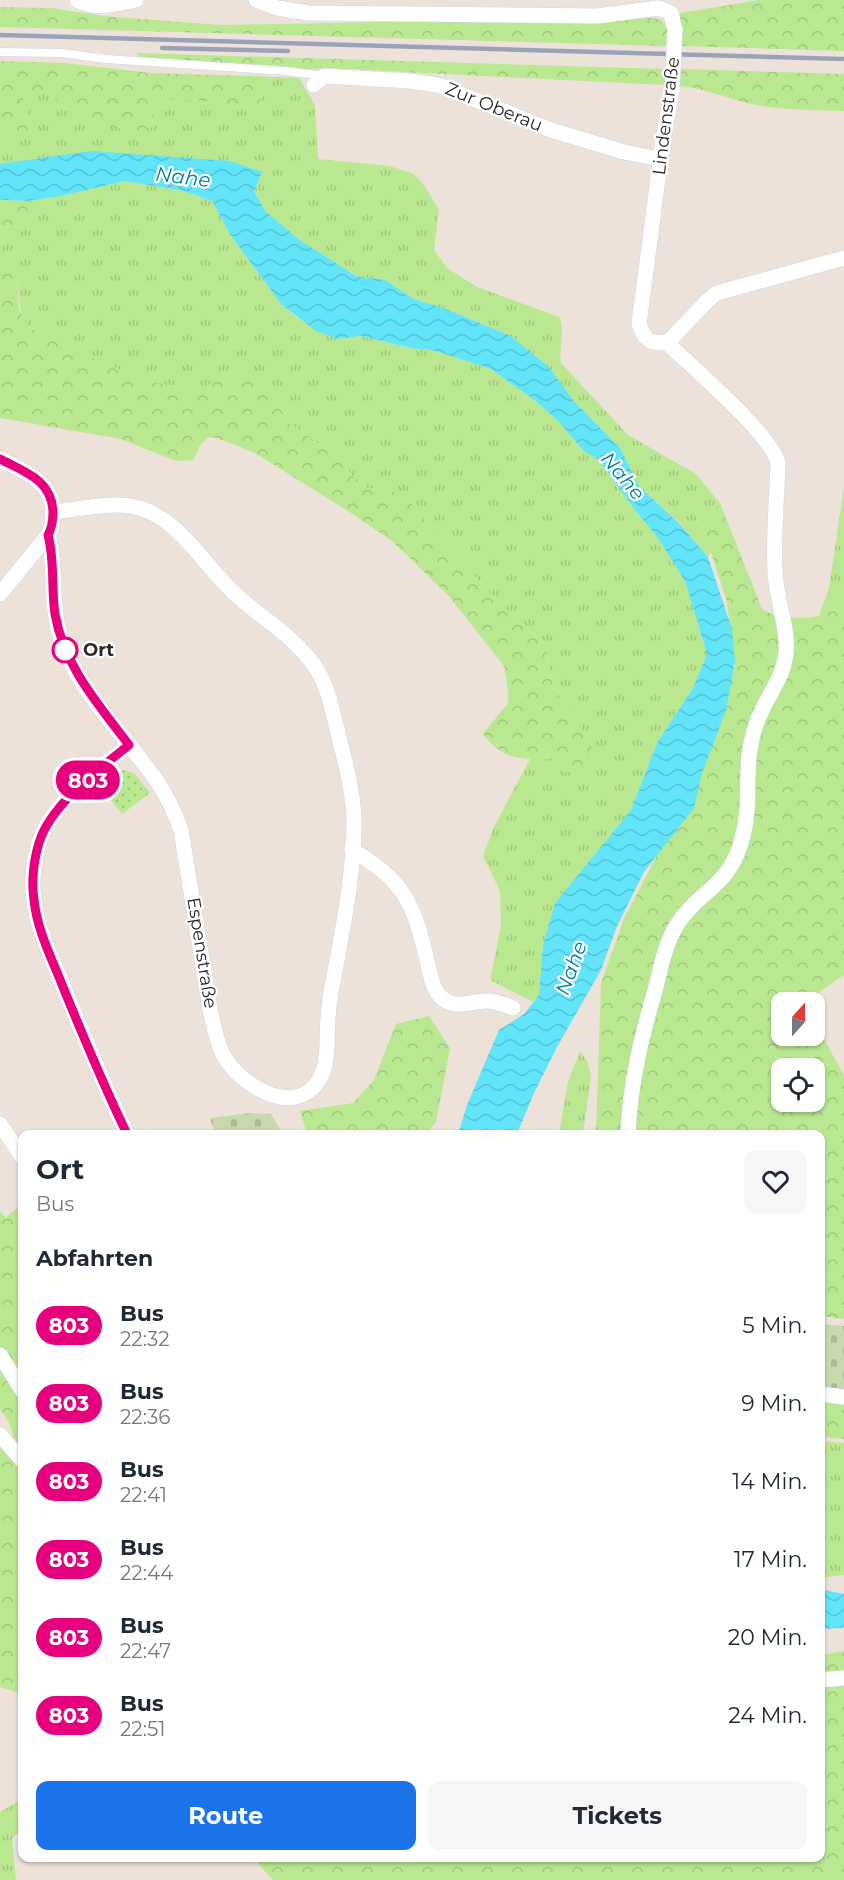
<!DOCTYPE html>
<html lang="de">
<head>
<meta charset="utf-8">
<style>
  :root { --surface:#fff; --page:#f6f6f7; --text:#1f2937; --muted:#747a83; --accent:#1a73e8 }
  body { margin:0; font-family:Montserrat,sans-serif; background:var(--page); color:var(--text); height:100vh; display:flex; flex-direction:column; font-size:22px; white-space:nowrap }
  * { box-sizing:border-box; margin:0 }
  p { font-size:20px; color:var(--muted) }
  .icon { flex:none; width:33px; height:33px; fill:none; stroke:currentColor; stroke-width:2; stroke-linecap:round; stroke-linejoin:round }
  .map { position:relative; flex:1; overflow:hidden }
  .panel { position:absolute; left:18px; top:1130px; width:807px; height:732px; display:flex; flex-direction:column; background:var(--surface); border-radius:12px; box-shadow:0 2px 4px #0004 }
  .panel>* { flex:none }
  .badge { padding:0 12px; border-radius:20px; font-size:21px; line-height:39px }
  .needle { width:39px; rotate:21deg }
  .controls { position:absolute; left:771px; top:992px; display:grid; gap:12px }
  .controls a { display:grid; place-items:center; width:54px; height:54px; border-radius:12px; background:var(--surface); box-shadow:0 2px 4px #0004; font-size:30px }
  .map>.badge { position:absolute; translate:-50% -50%; box-shadow:0 0 0 3px #fff }
  h2 { padding:0 18px; font-size:22px; line-height:54px }
  .round { display:grid; place-items:center; flex:none; width:63px; height:63px; border-radius:12px; background:var(--page) }
  .head { display:flex; align-items:center; justify-content:space-between; height:102px; padding:0 18px }
  h1 { font-size:28px; font-weight:700; line-height:45px }
  .cta { display:flex; gap:12px; margin-top:auto; padding:12px 18px }
  .cta a { flex:1; height:69px; border-radius:12px; background:var(--accent); color:#fff; font-size:24px; font-weight:700; line-height:69px; text-align:center }
  .cta a+a { background:var(--page); color:var(--text) }
  ul { padding:0; list-style:none }
  li { display:flex; align-items:center; gap:18px; height:78px; padding:0 18px }
  li div { flex:1 }
  li b { display:block; font-size:22px }
  li em { font-style:normal }
  li .badge { min-width:66px; font-weight:700; text-align:center }
  .map>svg:first-child { display:block }
</style>
</head>
<body>
<div class="map">
<svg width="844" height="1880" viewBox="0 0 844 1880">
  <defs>
    <pattern id="grass-tufts" width="24" height="20" patternUnits="userSpaceOnUse" patternTransform="scale(1.5)"><rect width="24" height="20" fill="#b9e890"/><path d="M3 7l-1-3M5 7V3M7 7l1-3M15 17l-1-3M17 17v-4M19 17l1-3" fill="none" stroke="#9fc77c"/></pattern>
    <pattern id="forest-crowns" width="20" height="18" patternUnits="userSpaceOnUse" patternTransform="scale(1.5)"><rect width="20" height="18" fill="#b9e890"/><path d="M2 6a3 3 0 1 1 6 0M12 15a3 3 0 1 1 6 0" fill="none" stroke="#9fc77c"/></pattern>
    <pattern id="cemetery-stones" width="16" height="16" patternUnits="userSpaceOnUse" patternTransform="scale(1.5)"><rect width="16" height="16" fill="#c8d8ae"/><path d="M2 7V4a2 2 0 0 1 4 0v3zM10 15v-3a2 2 0 0 1 4 0v3z" fill="#acb996"/></pattern>
    <pattern id="park-dots" width="8" height="8" patternUnits="userSpaceOnUse" patternTransform="scale(1.5)"><rect width="8" height="8" fill="#b9e890"/><path d="M2 2h.1M6 6h.1" fill="none" stroke="#9fc77c" stroke-width="1.8" stroke-linecap="round"/></pattern>
    <pattern id="water-waves" width="16" height="10" patternUnits="userSpaceOnUse" patternTransform="scale(1.5)"><rect width="16" height="10" fill="#62e4f9"/><path d="M0 5q4-4 8 0t8 0" fill="none" stroke="#55c4d5"/></pattern>
  </defs>
  <rect width="100%" height="100%" fill="#ede2d9"/>
  <!-- grass -->
  <g fill="url(#grass-tufts)">
    <path d="M276,77L299,78L315,105L318,159L390,166L414,174L426,188L439,210L434,250L447,268L477,287L559,317C566,334 558,344 561,363L628,435L696,474L720,503L701,522L711,553L708,557L679,522L639,486L620,448L573,400L549,367L511,336L446,309L414,299L385,280L356,276L300,240L266,212L254,190L262,173L230,161L171,158L33,160L0,164V134L34,131L22,96L44,90L65,109L152,127L154,112L161,100C191,97 224,104 254,110Z"/>
    <path d="M125,181L184,191L212,201L231,236L282,305L296,317L338,339L362,336L411,348L436,351L471,362L491,369L537,402L559,422L584,450L599,460L635,510L658,538L685,581L707,654L693,688L658,741L631,810L555,903L543,944L539,996L533,1002L490,980L501,926L500,891L483,856L494,827L530,759L555,758L593,748L554,688L548,666L546,645L501,606L404,497L388,490L367,488L351,475L345,463L289,423L274,394L243,372C231,376 205,388 195,389C181,390 163,386 149,382C130,375 38,337 28,325C10,303 30,275 0,262V228L11,226L31,207L29,201L61,196Z"/>
    <polygon points="844,488 844,610 829,588"/>
    <polygon points="580,1051 588,1063 591,1077 583,1134 559,1134 568,1082"/>
    <polygon points="821,1441 844,1443 844,1575 821,1578"/>
    <polygon points="22,1799 22,1830 12,1838 16,1880 0,1880 0,1812"/>
  </g>
  <!-- forest -->
  <g fill="url(#forest-crowns)" fill-rule="evenodd">
    <polygon points="759,0 844,0 844,51 681,46 680,13"/>
    <polygon points="0,7 52,8 103,16 221,25 487,20 600,22 649,18 661,19 667,30 666,46 0,27"/>
    <polygon points="136,53 665,69 665,85 326,68 311,69 140,57"/>
    <path d="M0,61L64,63L151,73L276,77L254,110C224,104 192,97 161,100L154,112L152,127L140,131L117,128L65,109L44,90L22,96L34,131L0,134Z"/>
    <path d="M680,69L844,74V111C813,110 776,110 747,103C724,97 703,88 680,86Z"/>
    <polygon points="0,200 29,201 31,207 29,215 11,226 0,228"/>
    <path d="M0,262L11,267L17,276L19,310L29,327L69,348L150,382L196,389L243,372L258,375L274,394L289,423L345,463L351,475L368,488L388,490L404,496L501,606L546,645L548,666L554,688L593,748L586,762L576,773L563,772L554,758C523,760 503,761 483,734L508,703V690L504,666L448,595L392,541L351,513L255,453L217,438L208,437L201,444L193,460L176,461L121,439L0,418Z"/>
    <path d="M720,503L762,609C779,620 800,619 819,616L829,588L844,610V975L818,993L814,1002H782V1035H814L815,1019L816,1025L844,1075V1319L821,1316L820,1134H596L601,983L624,919L704,764L735,667L727,602L701,522ZM782,1068H814V1101H782Z"/>
    <polygon points="429,1016 450,1048 436,1122 425,1134 307,1134 300,1111 353,1103 374,1080 396,1024"/>
    <path d="M22,1203V1694L0,1687V1446L13,1453C13,1434 13,1424 0,1410V1211L6,1218Z"/>
    <polygon points="820,1400 844,1402 844,1439 821,1437"/>
    <polygon points="844,1651 844,1880 273,1880 252,1857 820,1857 821,1655"/>
  </g>
  <!-- cemetery -->
  <g fill="url(#cemetery-stones)">
    <polygon points="251,1113 271,1114 283,1134 215,1134 210,1118"/>
    <polygon points="820,1324 844,1326 844,1389 821,1387"/>
  </g>
  <!-- park -->
  <polygon fill="url(#park-dots)" points="124,770 134,773 150,793 122,814 99,785 115,773"/>
  <!-- water -->
  <g fill="url(#water-waves)">
    <polygon points="90,151 230,161 262,172 254,191 266,212 300,240 356,276 385,280 414,299 446,309 511,336 549,367 573,400 620,448 639,486 679,523 708,557 732,629 735,662 726,711 702,773 694,808 644,872 617,926 601,970 557,1047 534,1093 517,1134 458,1134 467,1105 499,1030 524,1014 539,995 543,944 555,903 631,810 658,741 693,688 707,654 685,581 658,538 635,510 599,460 584,451 559,422 537,402 491,369 436,351 411,348 362,336 338,339 316,331 282,305 231,236 212,201 184,191 125,181 61,196 29,201 0,200 0,164"/>
    <polygon points="820,1589 844,1594 844,1628 821,1629"/>
  </g>
  <g fill="none" stroke-linecap="round" stroke-linejoin="round">
    <defs>
      <polyline id="service" points="0,52 61,53 106,59 286,71 324,76"/>
      <g id="minor">
        <path d="M77,0C96,10 116,4 136,0"/>
        <polyline points="256,0 277,8 309,13 597,16 659,8 671,13 675,30"/>
        <polyline points="314,85 324,76 409,81 438,85 551,130 624,152 660,159"/>
        <polyline points="672,91 663,140 639,324 645,337 652,342 667,343 707,301 717,293 844,258"/>
        <path d="M0,459C25,472 52,481 53,512C53,520 52,528 48,535L0,594"/>
        <path d="M48,535C58,572 49,612 64,648C85,699 128,739 159,784C168,798 175,814 181,830L211,1015C215,1030 217,1045 225,1058C243,1087 295,1118 319,1080C330,1062 326,1038 328,1018C329,1004 331,990 334,977C343,927 354,874 354,823C354,793 345,762 338,733C332,709 328,685 314,665C292,634 259,617 233,592C197,558 172,504 116,505C95,505 74,510 53,512"/>
        <path d="M352,850C404,881 413,901 427,960C430,972 432,990 442,998C456,1010 471,1001 487,1001C496,1001 505,1005 513,1008"/>
        <polyline points="0,1124 22,1157"/>
        <path d="M127,1134C104,1084 82,1033 62,983C51,956 37,929 34,900C31,880 34,856 41,837C55,801 100,768 129,745"/>
        <path d="M628,1134C630,1083 642,1035 656,987C661,965 666,942 678,923C698,892 727,887 740,846C751,812 746,789 749,756C751,739 756,722 763,708C772,690 784,674 786,653C789,632 776,597 775,572C773,536 777,499 778,463C771,434 692,367 667,343"/>
        <polyline points="0,1355 22,1390"/>
        <polyline points="820,1394 844,1397"/>
        <polyline points="0,1435 22,1460"/>
        <polyline points="820,1680 844,1678"/>
      </g>
    </defs>
    <!-- service casing -->
    <use href="#service" stroke="#ced5e3" stroke-width="9"/>
    <!-- minor casing -->
    <use href="#minor" stroke="#ced5e3" stroke-width="16"/>
    <!-- service -->
    <use href="#service" stroke="#fff" stroke-width="8"/>
    <!-- minor -->
    <use href="#minor" stroke="#fff" stroke-width="15"/>
    <!-- rail -->
    <g stroke="#9ba2b5" stroke-width="4.5">
      <polyline points="0,35 844,59"/>
      <polyline points="162,48 288,51"/>
    </g>
    <defs>
      <polyline id="minor-bridge" points="672,91 675,30"/>
    </defs>
    <!-- minor-bridge casing -->
    <use href="#minor-bridge" stroke="#ced5e3" stroke-width="16" stroke-linecap="butt"/>
    <!-- minor-bridge -->
    <use href="#minor-bridge" stroke="#fff" stroke-width="15"/>
  </g>
  <g fill="none" stroke-linecap="round" stroke-linejoin="round">
    <defs>
      <path id="line" d="M0,459C25,472 52,480 53,512C53,520 52,528 48,535C55,561 51,588 55,614C64,666 98,704 129,745C99,769 56,801 41,837C34,856 31,880 34,900C37,930 52,959 63,987C83,1036 104,1086 127,1134"/>
    </defs>
    <!-- line casing -->
    <use href="#line" stroke="#fff" stroke-width="14"/>
    <!-- line -->
    <use href="#line" stroke="#e6007e" stroke-width="9"/>
  </g>
  <!-- markers -->
  <circle fill="#fff" stroke="#e6007e" stroke-width="3" cx="65" cy="650" r="12"/>
  <g text-anchor="middle" dominant-baseline="central" stroke-width="4.5" stroke-linejoin="round" paint-order="stroke">
    <!-- street labels -->
    <g font-size="18" fill="#292929" stroke="#fff">
      <text transform="translate(494 107) rotate(22)">Zur Oberau</text>
      <text transform="translate(666 116) rotate(-83)">Lindenstraße</text>
      <text transform="translate(202 953) rotate(81)">Espenstraße</text>
    </g>
    <!-- stop labels -->
    <g font-size="18" font-weight="bold" fill="#292929" stroke="#fff" text-anchor="start">
      <text x="83" y="650">Ort</text>
    </g>
    <!-- water labels -->
    <g font-size="20" font-style="italic" fill="#0280a4" stroke="#fff">
      <text transform="translate(183 177) rotate(7)">Nahe</text>
      <text transform="translate(623 476) rotate(50)">Nahe</text>
      <text transform="translate(571 968) rotate(-70)">Nahe</text>
    </g>
  </g>
</svg>
<div class="controls">
<a><svg class="needle" viewBox="-14 -14 28 28"><path d="M0-13l5 13h-10z" fill="#e53935"/><path d="M0 13l5-13h-10z" fill="#747a83"/></svg></a>
<a><svg class="icon" aria-label="locate" viewBox="0 0 24 24"><circle cx="12" cy="12" r="6"/><path d="M12 2v4M12 18v4M2 12h4M18 12h4"/></svg></a>
</div>
<b class="badge" style="left:88px;top:780px;background:#e6007e;color:#fff">803</b>
<section class="panel">
<div class="head"><div><h1>Ort</h1><p>Bus</p></div><a class="round"><svg class="icon" aria-label="heart" viewBox="0 0 24 24"><path d="M12 20l-8-8c-3-5 5-10 8-4 3-6 11-1 8 4z"/></svg></a></div>
<h2>Abfahrten</h2>
<ul>
<li><span class="badge" style="background:#e6007e;color:#fff">803</span><div><b>Bus</b><p>22:32</p></div><em>5 Min.</em></li>
<li><span class="badge" style="background:#e6007e;color:#fff">803</span><div><b>Bus</b><p>22:36</p></div><em>9 Min.</em></li>
<li><span class="badge" style="background:#e6007e;color:#fff">803</span><div><b>Bus</b><p>22:41</p></div><em>14 Min.</em></li>
<li><span class="badge" style="background:#e6007e;color:#fff">803</span><div><b>Bus</b><p>22:44</p></div><em>17 Min.</em></li>
<li><span class="badge" style="background:#e6007e;color:#fff">803</span><div><b>Bus</b><p>22:47</p></div><em>20 Min.</em></li>
<li><span class="badge" style="background:#e6007e;color:#fff">803</span><div><b>Bus</b><p>22:51</p></div><em>24 Min.</em></li>
</ul>
<div class="cta"><a>Route</a><a>Tickets</a></div>
</section>
</div>
</body>
</html>
